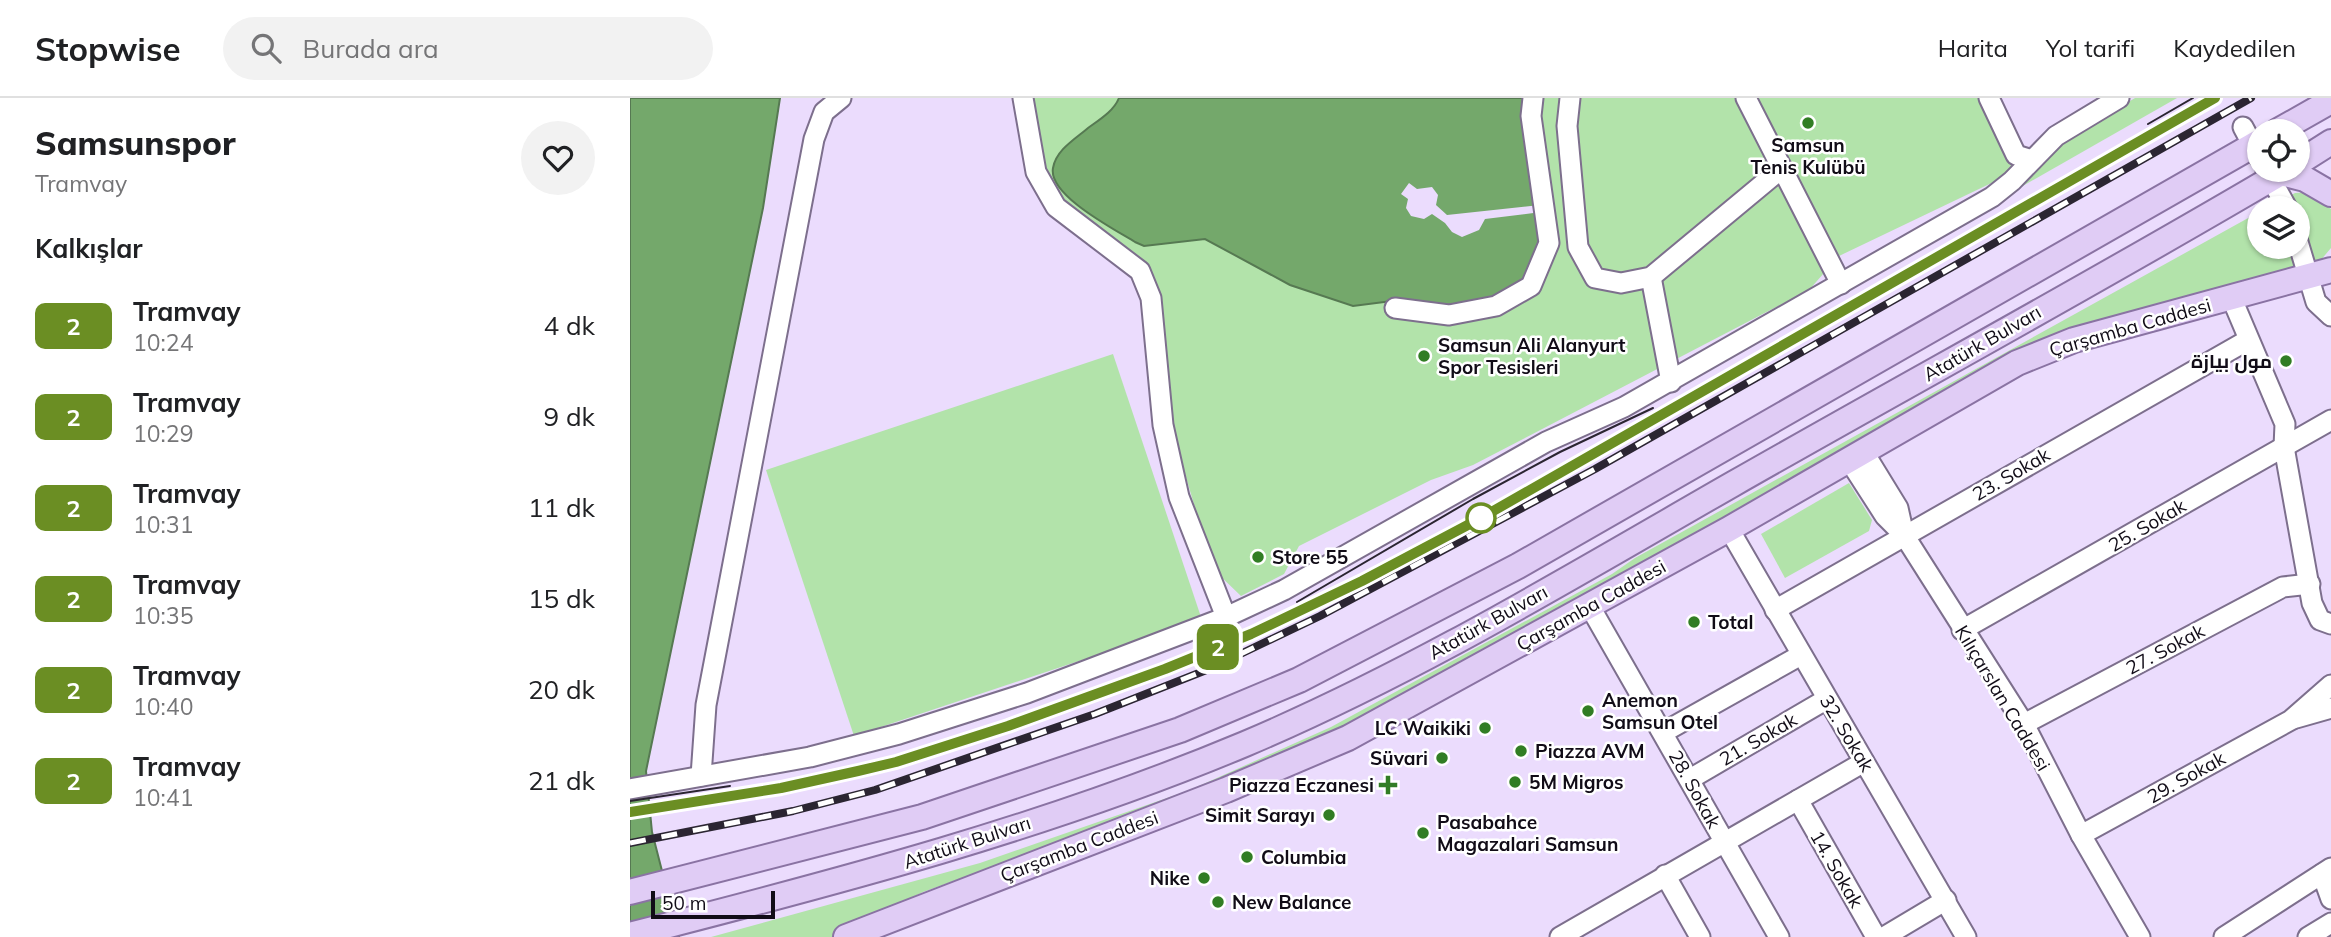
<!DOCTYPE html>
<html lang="tr">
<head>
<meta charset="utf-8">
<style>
  :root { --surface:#fff; --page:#f2f2f2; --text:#202124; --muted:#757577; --line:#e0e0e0 }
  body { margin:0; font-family:Mulish,Cairo,sans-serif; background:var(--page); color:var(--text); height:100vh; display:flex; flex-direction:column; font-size:26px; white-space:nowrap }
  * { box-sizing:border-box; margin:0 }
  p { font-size:23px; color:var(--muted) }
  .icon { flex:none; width:38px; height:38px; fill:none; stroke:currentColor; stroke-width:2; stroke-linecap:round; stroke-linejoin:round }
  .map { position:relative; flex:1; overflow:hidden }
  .drawer { display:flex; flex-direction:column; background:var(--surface); width:630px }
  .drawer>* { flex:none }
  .badge { padding:0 14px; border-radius:10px; font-size:24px; line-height:46px }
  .fabs { position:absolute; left:1617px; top:21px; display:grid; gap:14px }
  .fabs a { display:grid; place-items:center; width:63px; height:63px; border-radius:50%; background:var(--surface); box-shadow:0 2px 5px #0004; font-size:35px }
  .scale { position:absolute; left:21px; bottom:18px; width:124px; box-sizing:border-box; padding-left:7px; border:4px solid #110c17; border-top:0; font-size:19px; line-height:24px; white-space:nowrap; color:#110c17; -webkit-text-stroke:5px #fff; paint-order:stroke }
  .map>.badge { position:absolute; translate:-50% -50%; box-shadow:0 0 0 4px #fff }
  h2 { padding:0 35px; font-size:26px; line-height:63px }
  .round { display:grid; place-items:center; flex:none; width:74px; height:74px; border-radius:37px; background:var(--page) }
  .headline { display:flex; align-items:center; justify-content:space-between; height:119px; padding:0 35px }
  h1 { font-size:33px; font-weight:800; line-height:52px }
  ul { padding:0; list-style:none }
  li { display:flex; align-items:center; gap:21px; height:91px; padding:0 35px }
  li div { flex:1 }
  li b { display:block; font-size:26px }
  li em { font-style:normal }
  li .badge { min-width:77px; font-weight:700; text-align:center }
  header { display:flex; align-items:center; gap:42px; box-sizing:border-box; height:98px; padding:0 35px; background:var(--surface); border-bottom:2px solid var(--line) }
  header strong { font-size:33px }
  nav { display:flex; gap:38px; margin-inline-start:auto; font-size:24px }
  .search { width:490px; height:63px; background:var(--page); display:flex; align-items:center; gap:18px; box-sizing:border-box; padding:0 24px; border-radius:38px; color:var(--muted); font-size:26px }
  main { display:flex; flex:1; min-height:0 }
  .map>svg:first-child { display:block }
</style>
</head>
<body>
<header>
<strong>Stopwise</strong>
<div class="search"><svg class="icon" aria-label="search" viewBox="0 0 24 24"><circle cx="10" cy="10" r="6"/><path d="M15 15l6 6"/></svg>Burada ara</div>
<nav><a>Harita</a><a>Yol tarifi</a><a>Kaydedilen</a></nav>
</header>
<main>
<section class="drawer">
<div class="headline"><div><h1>Samsunspor</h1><p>Tramvay</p></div><a class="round"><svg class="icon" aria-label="heart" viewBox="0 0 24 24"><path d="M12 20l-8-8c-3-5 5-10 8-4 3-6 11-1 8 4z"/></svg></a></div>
<h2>Kalkışlar</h2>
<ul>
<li><span class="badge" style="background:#6b8e23;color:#fff">2</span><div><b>Tramvay</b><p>10:24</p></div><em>4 dk</em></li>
<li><span class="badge" style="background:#6b8e23;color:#fff">2</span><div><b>Tramvay</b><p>10:29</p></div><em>9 dk</em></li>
<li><span class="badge" style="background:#6b8e23;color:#fff">2</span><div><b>Tramvay</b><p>10:31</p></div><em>11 dk</em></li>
<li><span class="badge" style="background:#6b8e23;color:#fff">2</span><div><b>Tramvay</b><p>10:35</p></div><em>15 dk</em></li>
<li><span class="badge" style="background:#6b8e23;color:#fff">2</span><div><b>Tramvay</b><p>10:40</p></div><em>20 dk</em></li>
<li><span class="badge" style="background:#6b8e23;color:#fff">2</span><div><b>Tramvay</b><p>10:41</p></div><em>21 dk</em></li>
</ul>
</section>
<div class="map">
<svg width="1701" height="839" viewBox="0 0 1701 839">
  <rect width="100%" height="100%" fill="#ebdcfd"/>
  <!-- green -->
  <g fill="#b2e3aa">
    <polygon points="397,0 1350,0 1382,69 1372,80 1209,158 1179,192 843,367 801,382 669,448 654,476 611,498 583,471 538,318 531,198 524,178 513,164 427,104 410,75"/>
    <polygon points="1505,0 1547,0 1377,97 1427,47"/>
    <polygon points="1680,94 1701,111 1701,150 1690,163 1421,238 709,636 562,697 293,794 202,839 81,839 350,765 560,692 701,629 982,476 1005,460 1629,114 1629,149 1668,149 1668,110 1637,110 1665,95"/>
    <polygon points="483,256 572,522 224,638 136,372"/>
    <polygon points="1219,385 1242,422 1239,433 1155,480 1131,436"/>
  </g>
  <!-- water -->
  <g fill="#74a86b" stroke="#567952" stroke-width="2">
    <polygon points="0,0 150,0 133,110 16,673 22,734 49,839 0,839"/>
    <path d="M489,0H895L914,136L895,189L839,208L818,212L762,203L723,208L660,187L575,141L514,148L505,144C484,131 418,97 423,70C426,52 445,41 458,30C469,22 484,13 489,0Z"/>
  </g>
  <!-- pier -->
  <polygon fill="#ebdcfd" points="779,85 787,91 802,89 808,97 806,107 817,117 910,107 911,114 855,121 849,132 832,139 822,134 815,125 802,116 794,121 781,118 776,110 778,101 771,96"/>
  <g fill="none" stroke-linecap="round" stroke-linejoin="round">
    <defs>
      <g id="minor">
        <polyline points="393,0 406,74 426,109 510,173 521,200 533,327 549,399 596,519"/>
        <polyline points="940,0 937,28 948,149 965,180 991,185 1021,179 1151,71"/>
        <polyline points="1116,0 1211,186"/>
        <polyline points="1359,0 1386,57 1402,62"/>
        <polyline points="1613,29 1629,59"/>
        <polyline points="1636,72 1657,110"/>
        <polyline points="1668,144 1686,204 1701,218"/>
        <polyline points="1021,179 1041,284"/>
        <polyline points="1602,201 1655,326 1654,349 1682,505 1690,522 1701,526"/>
        <polyline points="765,210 819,217 866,208 901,188 919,145 901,18 903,0"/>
        <polyline points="1233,353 1268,410 1274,437 1394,626 1451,737 1510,839"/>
        <polyline points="1219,362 1255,418 1274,437"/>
        <polyline points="1099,431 1336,839"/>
        <polyline points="959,507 1149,839"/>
        <polyline points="1145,512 1618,242"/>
        <polyline points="1332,532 1701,322"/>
        <polyline points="1666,620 1701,610"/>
        <polyline points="1394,626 1653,489 1680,486"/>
        <polyline points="1034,634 1171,557"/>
        <polyline points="71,678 76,607 184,41 194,14 211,0"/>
        <polyline points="1060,681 1197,601"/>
        <polyline points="0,691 180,659 269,636 397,595 596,519 654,492 916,344 994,309 1362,99 1382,83 1426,38 1489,0"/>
        <polyline points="1168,702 1246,839"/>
        <polyline points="1451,737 1661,622 1701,587"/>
        <polyline points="1692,776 1701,801"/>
        <polyline points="1035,777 1070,839"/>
        <polyline points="930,839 1234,664"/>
        <polyline points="1254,839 1316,802"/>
        <polyline points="1594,839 1701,770"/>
        <polyline points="1678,839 1701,825"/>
      </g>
      <g id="major">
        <polyline points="1648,33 1701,3"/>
        <polyline points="1668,65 1701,44"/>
        <polyline points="1651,75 1675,81 1701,96"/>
        <polyline points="0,794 292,719 550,632 669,582 888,468 1629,44"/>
        <path d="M0,837C208,784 417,729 615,646C785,574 944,477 1103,386C1287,281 1474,180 1656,72"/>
        <polyline points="216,839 596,692 718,640 1099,431 1387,265 1444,242 1701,172"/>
      </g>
    </defs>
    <!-- minor casing -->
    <use href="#minor" stroke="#7d6f8d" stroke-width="23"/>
    <!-- major casing -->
    <use href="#major" stroke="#8a73a3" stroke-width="28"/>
    <!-- minor -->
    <use href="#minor" stroke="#fff" stroke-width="19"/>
    <!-- major -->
    <use href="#major" stroke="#e0ccf5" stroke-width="24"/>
    <!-- tram -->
    <g stroke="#2b2532" stroke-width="2">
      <polyline points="1518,26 1563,0"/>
      <polyline points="667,504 843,401 930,354 1023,310"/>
      <polyline points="0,703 100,688"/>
      <polyline points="0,714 151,690 209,677 266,664 378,628 535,571 621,536 732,483 851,420 1585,0"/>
    </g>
    <defs>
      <polyline id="rail" points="0,745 163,713 245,692 465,616 579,571 690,518 965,371 1621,0"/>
    </defs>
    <!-- rail casing -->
    <use href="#rail" stroke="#2b2532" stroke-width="8"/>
    <!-- rail -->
    <use href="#rail" stroke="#fff" stroke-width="5" stroke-dasharray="16" stroke-linecap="butt"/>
  </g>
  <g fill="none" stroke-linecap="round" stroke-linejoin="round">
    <defs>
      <polyline id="line" points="0,714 151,690 228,673 266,664 378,628 535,571 621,536 732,483 851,420 1585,0"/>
    </defs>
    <!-- line casing -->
    <use href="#line" stroke="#fff" stroke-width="16"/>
    <!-- line -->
    <use href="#line" stroke="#6b8e23" stroke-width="10"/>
  </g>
  <!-- markers -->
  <g fill="#317d24" stroke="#fff" stroke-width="2.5">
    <circle cx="1178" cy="25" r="7"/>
    <circle cx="794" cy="258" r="7"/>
    <circle cx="1656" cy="263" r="7"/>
    <circle cx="628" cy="459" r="7"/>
    <circle cx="1064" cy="524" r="7"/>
    <circle cx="958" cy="613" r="7"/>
    <circle cx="855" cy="630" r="7"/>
    <circle cx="891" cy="653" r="7"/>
    <circle cx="812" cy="660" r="7"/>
    <circle cx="885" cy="684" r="7"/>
    <path d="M754.5 676.5h7v7h7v7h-7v7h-7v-7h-7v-7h7z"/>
    <circle cx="699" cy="717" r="7"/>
    <circle cx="793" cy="735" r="7"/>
    <circle cx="617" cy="759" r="7"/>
    <circle cx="574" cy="780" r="7"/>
    <circle cx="588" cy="804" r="7"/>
  </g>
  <circle fill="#fff" stroke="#6b8e23" stroke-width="3.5" cx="851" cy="420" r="14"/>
  <g text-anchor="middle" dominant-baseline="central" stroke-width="5" stroke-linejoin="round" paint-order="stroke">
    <!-- poi labels -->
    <g font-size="19" font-weight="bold" fill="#110c17" stroke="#fff" text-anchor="start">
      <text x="1178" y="47" text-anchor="middle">Samsun<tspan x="1178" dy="22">Tenis Kulübü</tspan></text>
      <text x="808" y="247">Samsun Ali Alanyurt<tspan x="808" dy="22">Spor Tesisleri</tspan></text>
      <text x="1642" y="263" text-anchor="end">مول بيازة</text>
      <text x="642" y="459">Store 55</text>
      <text x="1078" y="524">Total</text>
      <text x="972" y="602">Anemon<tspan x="972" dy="22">Samsun Otel</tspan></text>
      <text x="841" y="630" text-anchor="end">LC Waikiki</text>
      <text x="905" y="653">Piazza AVM</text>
      <text x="798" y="660" text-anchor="end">Süvari</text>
      <text x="899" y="684">5M Migros</text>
      <text x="744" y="687" text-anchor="end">Piazza Eczanesi</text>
      <text x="685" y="717" text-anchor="end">Simit Sarayı</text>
      <text x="807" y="724">Pasabahce<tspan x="807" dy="22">Magazalari Samsun</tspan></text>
      <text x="631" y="759">Columbia</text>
      <text x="560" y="780" text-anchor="end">Nike</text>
      <text x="602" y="804">New Balance</text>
    </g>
    <!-- street labels -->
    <g font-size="19" fill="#110c17" stroke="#fff">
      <text transform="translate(1500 229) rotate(-16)">Çarşamba Caddesi</text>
      <text transform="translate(1352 245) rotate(-30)">Atatürk Bulvarı</text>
      <text transform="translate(1381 376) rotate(-30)">23. Sokak</text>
      <text transform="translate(1517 427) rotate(-30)">25. Sokak</text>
      <text transform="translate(961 507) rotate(-29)">Çarşamba Caddesi</text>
      <text transform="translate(858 524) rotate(-29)">Atatürk Bulvarı</text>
      <text transform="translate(1535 551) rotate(-28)">27. Sokak</text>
      <text transform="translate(1373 600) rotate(59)">Kılıçarslan Caddesi</text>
      <text transform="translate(1217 635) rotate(59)">32. Sokak</text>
      <text transform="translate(1128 641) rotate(-30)">21. Sokak</text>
      <text transform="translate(1556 679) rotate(-29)">29. Sokak</text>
      <text transform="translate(1065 691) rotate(61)">28. Sokak</text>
      <text transform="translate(337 744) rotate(-18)">Atatürk Bulvarı</text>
      <text transform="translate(449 748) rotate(-21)">Çarşamba Caddesi</text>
      <text transform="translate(1207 771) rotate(60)">14. Sokak</text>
    </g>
  </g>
</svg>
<div class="fabs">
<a><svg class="icon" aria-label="locate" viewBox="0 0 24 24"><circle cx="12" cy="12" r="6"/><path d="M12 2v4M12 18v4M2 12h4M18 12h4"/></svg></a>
<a><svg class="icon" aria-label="layers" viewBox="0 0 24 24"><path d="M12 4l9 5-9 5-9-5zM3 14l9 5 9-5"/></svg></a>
</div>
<div class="scale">50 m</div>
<b class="badge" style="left:588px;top:549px;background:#6b8e23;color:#fff">2</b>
</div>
</main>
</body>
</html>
